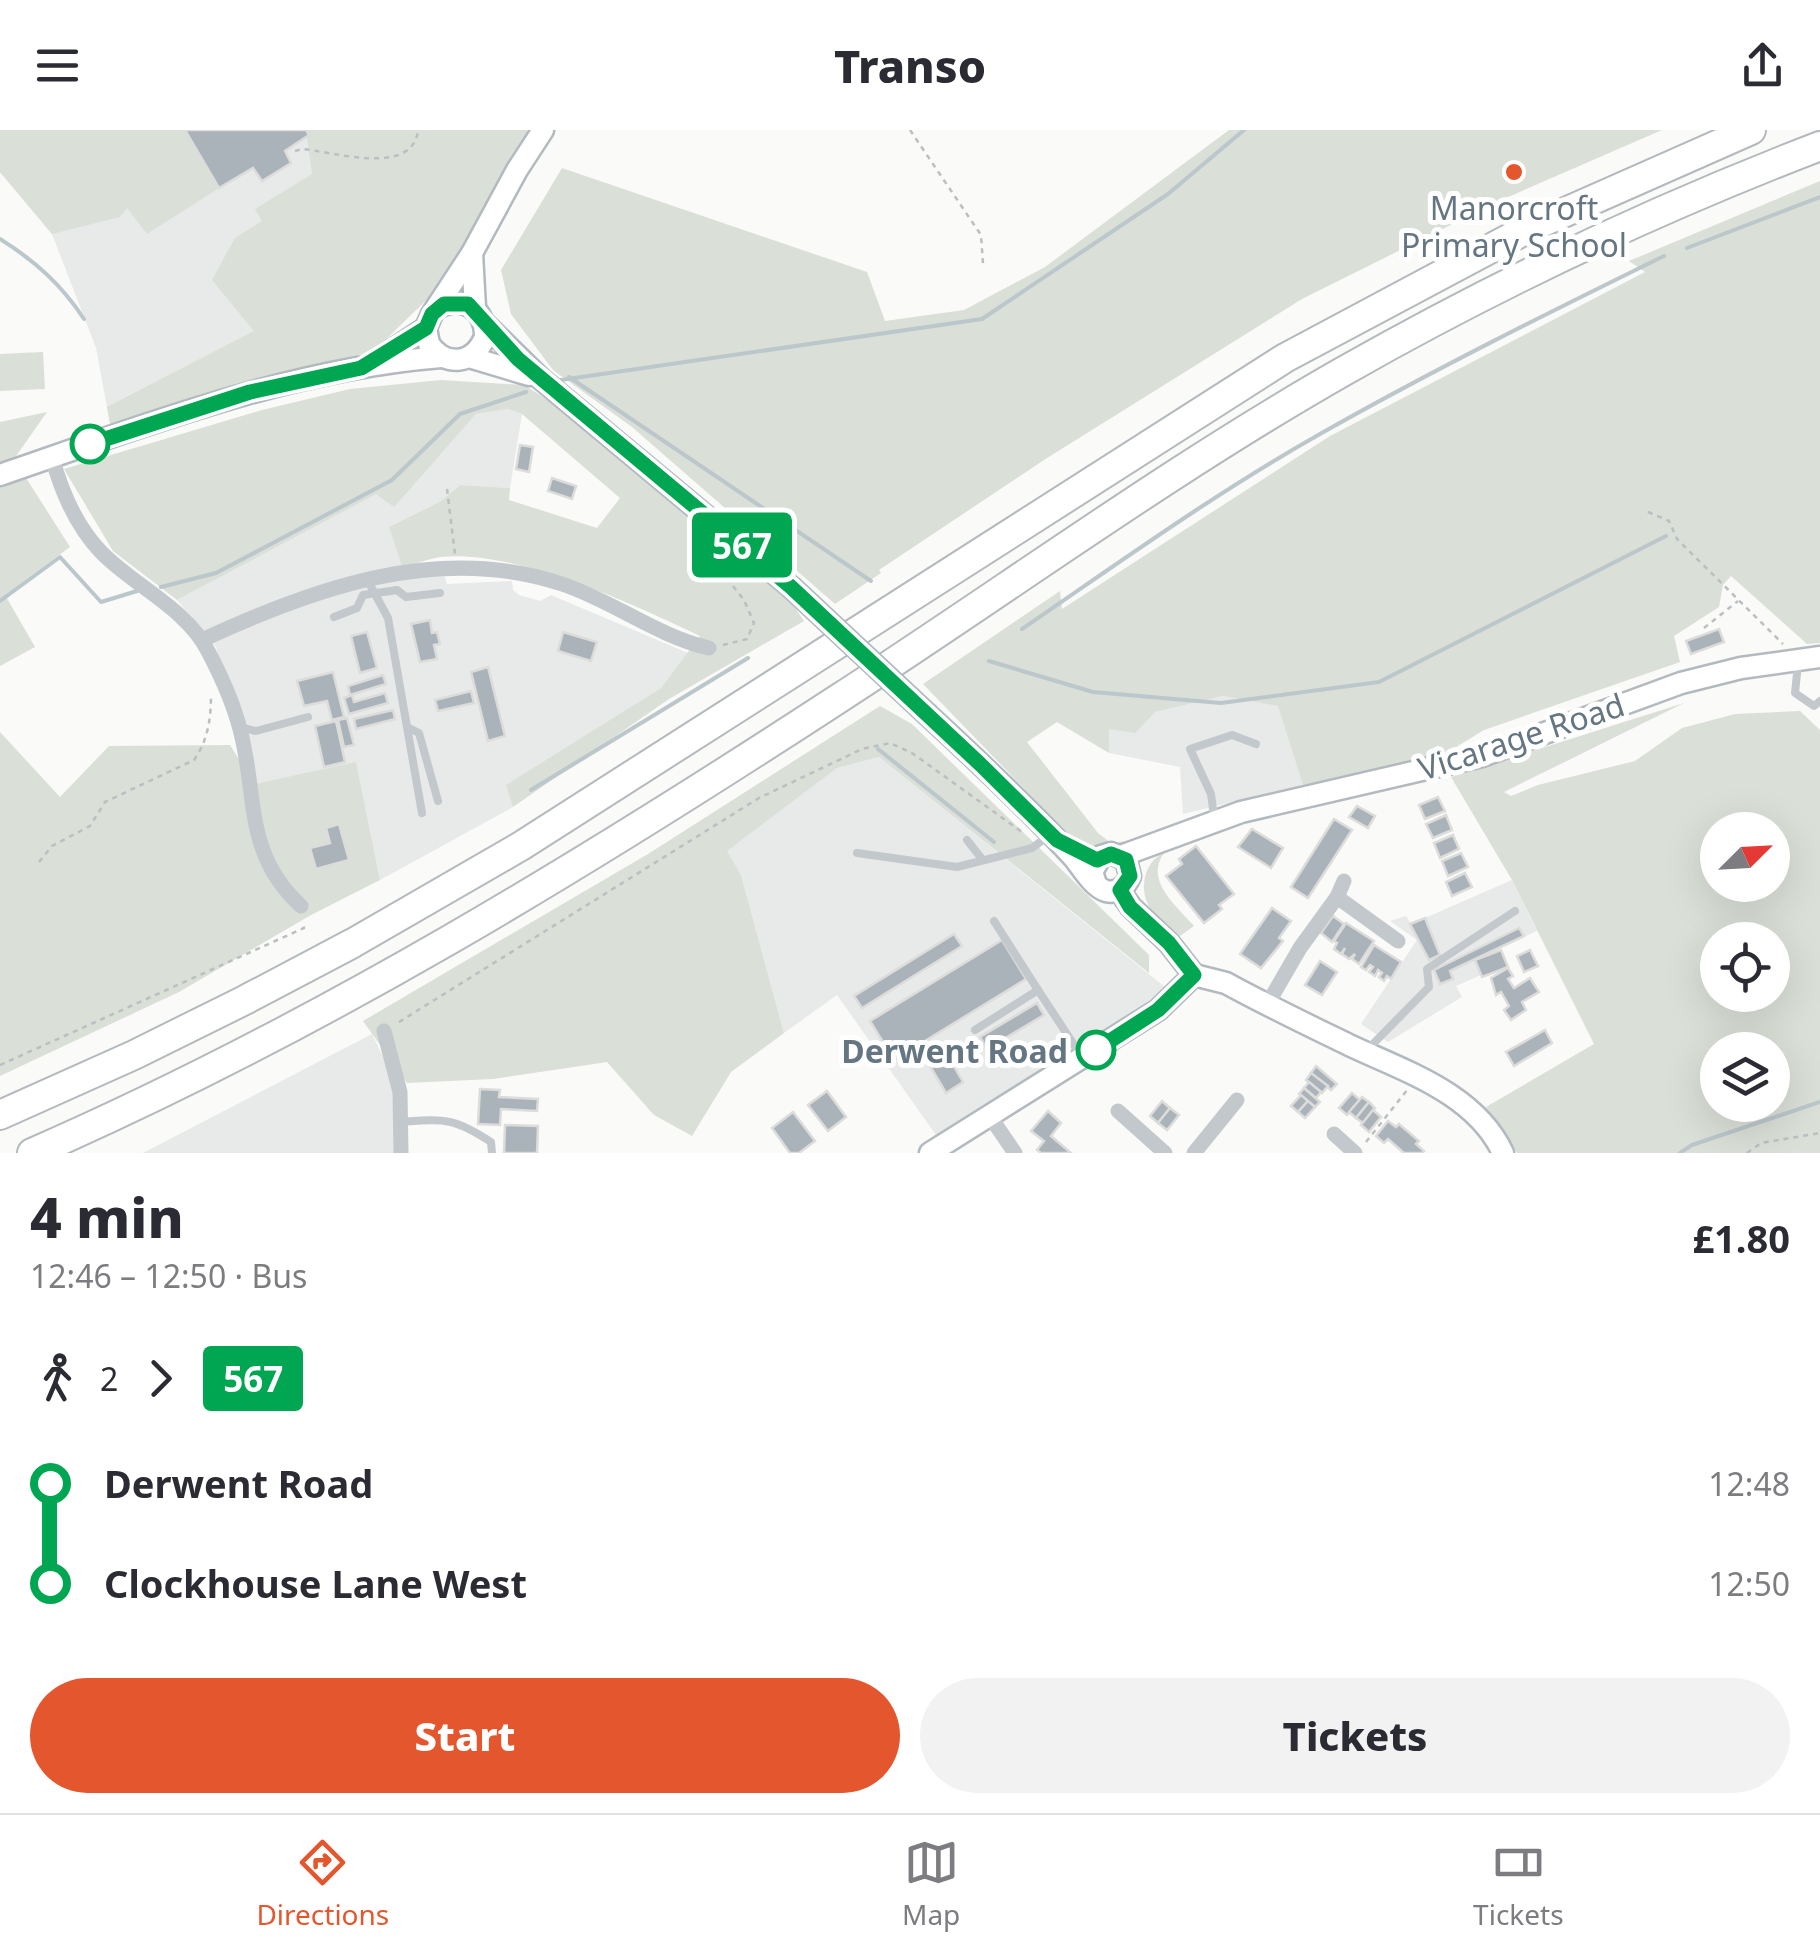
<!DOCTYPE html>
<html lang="en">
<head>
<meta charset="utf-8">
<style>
  :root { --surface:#fff; --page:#f2f2f3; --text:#2b2b33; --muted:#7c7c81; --line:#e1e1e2; --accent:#e4572e }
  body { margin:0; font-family:"Noto Sans",sans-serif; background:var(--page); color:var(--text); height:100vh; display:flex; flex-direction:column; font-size:38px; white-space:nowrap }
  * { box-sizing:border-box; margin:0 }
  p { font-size:32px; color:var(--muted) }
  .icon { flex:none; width:55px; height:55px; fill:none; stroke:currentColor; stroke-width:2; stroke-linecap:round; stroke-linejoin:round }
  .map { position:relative; height:1023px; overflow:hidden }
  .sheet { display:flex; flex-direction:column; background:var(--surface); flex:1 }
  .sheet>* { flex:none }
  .badge { padding:0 20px; border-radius:8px; font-size:35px; line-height:65px }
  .needle { width:65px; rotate:66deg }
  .fabs { position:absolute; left:1700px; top:682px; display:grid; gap:20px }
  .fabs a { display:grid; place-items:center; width:90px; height:90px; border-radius:50%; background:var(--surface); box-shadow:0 10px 40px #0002; font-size:50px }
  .map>.badge { position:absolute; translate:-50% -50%; box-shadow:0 0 0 5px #fff }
  .legs { display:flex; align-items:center; gap:15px; height:110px; padding:0 30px; font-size:32px }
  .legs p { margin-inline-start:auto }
  .summary { display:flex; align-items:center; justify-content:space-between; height:170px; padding:0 30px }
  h1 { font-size:55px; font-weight:800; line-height:75px }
  .cta { display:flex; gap:20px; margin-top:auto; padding:20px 30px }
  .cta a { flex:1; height:115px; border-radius:60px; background:var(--accent); color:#fff; font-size:40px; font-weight:800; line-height:115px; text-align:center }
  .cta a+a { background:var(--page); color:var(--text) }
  ul { padding:0 30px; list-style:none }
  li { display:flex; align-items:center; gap:35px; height:100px; font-size:38px }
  li i { display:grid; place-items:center; width:15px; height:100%; margin:0 12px; background:currentColor }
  li i::after { content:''; width:25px; height:25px; margin:-12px; border:8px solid; border-radius:50%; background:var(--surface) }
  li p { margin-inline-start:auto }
  li:first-child i { background:linear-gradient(#0000 50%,currentColor 0) }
  li:last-child i { background:linear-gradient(currentColor 50%,#0000 0) }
  header { display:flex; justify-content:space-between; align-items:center; height:130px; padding:0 30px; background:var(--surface); font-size:45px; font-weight:800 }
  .dock { display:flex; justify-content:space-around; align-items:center; height:140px; border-top:2px solid var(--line); background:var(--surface); font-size:28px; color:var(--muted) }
  .dock a { display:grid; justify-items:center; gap:5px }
  .dock .active { color:var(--accent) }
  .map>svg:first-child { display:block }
</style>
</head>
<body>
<header><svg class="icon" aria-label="menu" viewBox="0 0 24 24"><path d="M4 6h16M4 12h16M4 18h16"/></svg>Transo<svg class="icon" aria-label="share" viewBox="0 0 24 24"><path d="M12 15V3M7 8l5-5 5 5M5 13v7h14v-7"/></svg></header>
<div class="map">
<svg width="1820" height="1023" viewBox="0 0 1820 1023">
  <rect width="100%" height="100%" fill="#fafaf8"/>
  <!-- built -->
  <g fill="#e8e9e9">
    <polygon points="0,0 537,0 445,152 111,299 96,218 52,104 0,42"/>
    <polygon points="508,279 522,284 510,358 460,355 441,371 389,397 402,437 444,444 447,454 512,451 513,460 519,465 540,471 551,465 688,523 661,558 507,655 513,677 380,750 356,633 253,654 216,517 177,470 377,363 394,376 476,284"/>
    <polygon points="1223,566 1279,576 1303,655 1183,684 1180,637 1109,623 1109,599 1155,582"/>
    <polygon points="879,627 1165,857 1136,888 936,1005 837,865 784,903 741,745 726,721 837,638"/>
    <polygon points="1512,750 1537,801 1475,830 1481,845 1456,856 1462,867 1388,912 1361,894 1417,810 1390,791 1406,786 1411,794"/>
    <polygon points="372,904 400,962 402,1023 143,1023"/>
  </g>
  <!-- green -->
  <g fill="#dadfd7" fill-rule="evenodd">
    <polygon points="0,0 185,0 219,58 147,104 127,78 120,87 52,104 0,42"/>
    <polygon points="306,0 537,0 445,152 375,220 111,299 107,277 254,201 212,150 235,108 262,91 255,79 312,44"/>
    <polygon points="1229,0 1662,0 1499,71 1302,169 1047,328 879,440 881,443 835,474 632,297 553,240 511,184 501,140 562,38 867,142 885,191 964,180 1045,137"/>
    <path d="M1820,51V513L1807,514L1731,446L1723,455L1719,477L1674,506L1680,532L1484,600L1438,628L1303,655L1278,576L1223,566L1155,582L1135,603L1109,599V623L1057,592L1027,612L1098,703L1111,713L1148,708C1114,720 1105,724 1072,708L923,554L1060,461L1062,479L1330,306L1645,142L1629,131Z"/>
    <polygon points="43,222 45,259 0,261 0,224"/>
    <path d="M441,250L524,255L540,265L602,310L786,464L804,491L669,569L513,677L506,655L661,558L700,506C633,474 515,419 440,427C428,429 415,434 402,437L389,397L441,371L460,355L510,358L509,370L597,398L620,368L522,284L508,279L476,284L394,377L376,364L177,470L113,421L64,339L262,280L350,259Z"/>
    <polygon points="47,282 14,329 70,417 5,465 35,517 0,536 0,292"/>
    <path d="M1684,573L1504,662L1511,666L1538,655L1635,631L1682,598L1735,584L1800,581L1820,600V1023H1517L1486,977L1594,914L1512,750L1451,647ZM1772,700V755H1718V700ZM1718,810H1772V865H1718ZM1718,920H1772V975H1718Z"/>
    <polygon points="880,576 912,594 1149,825 1149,843 879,627 837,638 727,721 741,745 784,903 731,942 692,1006 654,985 607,932 493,949 407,953 363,891 648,724"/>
    <path d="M0,602L60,667L109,616L230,615L254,654L356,632L380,750L311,785L179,862L0,946ZM339,694L348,730L316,738L311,719L330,713L326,698Z"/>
    <path d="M1164,723C1144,751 1177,776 1194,796L1180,806C1159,790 1139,776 1145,747C1148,736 1153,728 1164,723Z"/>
  </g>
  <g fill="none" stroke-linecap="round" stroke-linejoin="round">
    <!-- stream -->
    <g stroke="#bbc7cb" stroke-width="4">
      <path d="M0,109C35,131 61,154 84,189"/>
      <polyline points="1687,118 1820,67"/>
      <polyline points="569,247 871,451"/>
      <polyline points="561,250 982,189 1168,64 1244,0"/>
      <polyline points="161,457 216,443 392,350 460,284 526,262"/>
      <polyline points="0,471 60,427 101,472 137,461"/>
      <path d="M1022,499C1120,432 1217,362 1320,304C1433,240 1548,183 1664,126"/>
      <polyline points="989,531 1093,562 1221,573 1379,552 1666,406"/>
      <polyline points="878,619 994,712"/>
      <polyline points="531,660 748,528"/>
      <polyline points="1680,1023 1692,1015 1820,972"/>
    </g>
  </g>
  <!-- building -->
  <g fill="#aab3b9" stroke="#dcdcda" stroke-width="2.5">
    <polygon points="185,0 306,0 309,5 285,21 291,33 262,51 253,38 219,58"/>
    <polygon points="520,315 533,317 529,342 516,339"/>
    <polygon points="552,348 576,356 572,369 548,361"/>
    <polygon points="430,490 432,503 437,502 440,514 434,515 437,529 420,532 411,494"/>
    <polygon points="1719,499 1724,512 1691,524 1686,511"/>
    <polygon points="367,502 377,538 360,543 351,506"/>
    <polygon points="563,502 597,512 591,531 558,521"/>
    <polygon points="488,537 505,606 488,611 471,542"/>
    <polygon points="333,542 344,587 332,590 327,571 304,576 297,551"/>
    <polygon points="383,545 386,554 350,565 348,556"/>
    <polygon points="471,561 474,573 438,581 435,570"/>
    <polygon points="385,563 388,573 349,584 344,568 352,565 354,572"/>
    <polygon points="393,580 395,589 356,599 354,589"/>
    <polygon points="347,588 354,615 344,617 338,590"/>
    <polygon points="336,591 345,632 324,637 315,596"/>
    <polygon points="1438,667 1445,681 1425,689 1419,675"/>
    <polygon points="1357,676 1375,686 1368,698 1349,687"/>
    <polygon points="1446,685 1452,700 1433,708 1426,694"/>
    <polygon points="1334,689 1352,700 1308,768 1291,757"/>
    <polygon points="339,694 349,730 316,739 310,718 330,713 326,698"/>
    <polygon points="1252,699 1283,718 1271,738 1238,717"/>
    <polygon points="1453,705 1459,719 1440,728 1434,713"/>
    <polygon points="1196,716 1234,764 1219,775 1222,779 1204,793 1166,746 1182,734 1179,729"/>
    <polygon points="1461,723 1468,737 1448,746 1442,731"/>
    <polygon points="1465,743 1472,757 1452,766 1446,752"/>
    <polygon points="1272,778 1291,791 1279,808 1283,811 1261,838 1240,824"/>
    <polygon points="1333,786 1344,794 1332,812 1321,803"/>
    <polygon points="1425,788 1440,825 1429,830 1410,794"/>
    <polygon points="1346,793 1374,811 1359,834 1352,829 1355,824 1349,829 1342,824 1345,818 1341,824 1334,819 1337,813 1334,811"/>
    <polygon points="1519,798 1524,806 1450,841 1453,849 1440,854 1434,840"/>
    <polygon points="954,804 962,816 862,878 854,866"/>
    <polygon points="1002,810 1026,849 894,930 870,891"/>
    <polygon points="1374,815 1401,832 1391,849 1387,846 1384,851 1379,847 1382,843 1378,840 1375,846 1369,842 1373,837 1370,835 1366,840 1361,837"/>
    <polygon points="1501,820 1508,837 1482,847 1475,830"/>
    <polygon points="1530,820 1538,836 1524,842 1517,826"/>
    <polygon points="1320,831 1337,842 1322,865 1305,855"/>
    <polygon points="1508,838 1513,846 1508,849 1514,858 1530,848 1539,862 1522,872 1526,880 1511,890 1504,880 1509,876 1501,862 1496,865 1491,848"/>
    <polygon points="1037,873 1044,885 987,919 980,907"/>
    <polygon points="1545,900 1552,913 1514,936 1506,922"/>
    <polygon points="948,926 963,952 946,963 930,936"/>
    <polygon points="1316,936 1337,954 1331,960 1311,943"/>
    <polygon points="1311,943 1328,956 1322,963 1306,950"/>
    <polygon points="1309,952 1321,962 1316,968 1304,958"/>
    <polygon points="1304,958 1320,972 1315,977 1299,964"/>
    <polygon points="480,959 500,960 499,967 538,969 537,981 501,979 500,995 478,994"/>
    <polygon points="827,961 846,987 828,1001 808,975"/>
    <polygon points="1352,963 1360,970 1347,985 1339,978"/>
    <polygon points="1301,965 1308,971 1298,982 1291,976"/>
    <polygon points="1362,967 1369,972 1356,988 1349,982"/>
    <polygon points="1162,971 1170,978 1158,993 1150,986"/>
    <polygon points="1308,971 1315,977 1305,988 1298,982"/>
    <polygon points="1369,972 1375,978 1363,993 1356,988"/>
    <polygon points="1170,978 1179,985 1167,1000 1158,993"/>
    <polygon points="1373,980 1381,987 1369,1002 1361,995"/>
    <polygon points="1048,981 1061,993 1051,1006 1071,1023 1041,1023 1037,1020 1044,1011 1031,1001"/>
    <polygon points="793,982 815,1011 799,1023 790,1023 772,998"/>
    <polygon points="1388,991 1396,997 1399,994 1419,1011 1416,1014 1424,1021 1422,1023 1404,1023 1388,1009 1384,1013 1376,1006"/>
    <polygon points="505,995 538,996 537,1023 504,1023"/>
  </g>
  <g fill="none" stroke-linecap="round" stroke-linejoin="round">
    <defs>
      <g id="secondary">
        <polyline points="472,123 475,178"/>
        <path d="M437,178C461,164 486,178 485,207C474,234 446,238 429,214L426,198L432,184L472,123L517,40L543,0"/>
        <polyline points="485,194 541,249 791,457"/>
        <polyline points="469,227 529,245"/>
        <polyline points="376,231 426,198"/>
        <path d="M0,345C143,296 290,239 441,227"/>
        <path d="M928,585C978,631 1028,678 1074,728C1082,738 1093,757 1106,761C1118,764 1126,756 1130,746L1126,730L1111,723L1101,726L1092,742L1096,754"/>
        <polyline points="1121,726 1241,682 1482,626 1681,553 1741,538 1820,527"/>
        <polyline points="1119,760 1131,777 1169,813 1194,845"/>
        <path d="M1194,845L1226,853C1266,875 1308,895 1349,915C1404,941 1475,963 1503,1023"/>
        <polyline points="930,1023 1158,880 1194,845"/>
      </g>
      <g id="highway">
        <polyline points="0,985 134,925 245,870 353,813 521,716 1285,228 1527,99 1751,0"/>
        <path d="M32,1023C316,899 582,736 841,567C1009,458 1170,340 1344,241C1497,154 1656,79 1820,16"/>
      </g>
    </defs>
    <!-- secondary casing -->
    <use href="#secondary" stroke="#b3babf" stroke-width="25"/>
    <!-- highway casing -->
    <use href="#highway" stroke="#b4b9bd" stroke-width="32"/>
    <!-- path -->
    <g stroke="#bbbfc2" stroke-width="2.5" stroke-dasharray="5 5" stroke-linecap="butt">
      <polyline points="910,0 981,105 983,134"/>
      <path d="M295,21L302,19C331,21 413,48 418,0"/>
      <polyline points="447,359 455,424"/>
      <polyline points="1648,382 1669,391 1677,409 1783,514"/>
      <polyline points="1704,498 1738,471"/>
      <polyline points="723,515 747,509 754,493 744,470 721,441 738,434"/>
      <path d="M39,732L52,716L90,696L105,672L194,630C208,610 211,589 211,564"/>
      <polyline points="399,892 759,668 862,619 890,613 912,623 1022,702"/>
      <polyline points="0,935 304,798 303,793"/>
      <polyline points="1366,1012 1408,959"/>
      <polyline points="1747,1023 1761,1013 1820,1003"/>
    </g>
    <!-- lane -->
    <g stroke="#c3c8cc" stroke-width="8">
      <polyline points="368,451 388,488 422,683"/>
      <polyline points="334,487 357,478 363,465 397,460 406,467 440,463"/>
      <polyline points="1798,534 1795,563 1814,576 1820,571"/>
      <polyline points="239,597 256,601 308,587"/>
      <polyline points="409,598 419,603 438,671"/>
      <polyline points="1214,687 1211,664 1190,619 1232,605 1256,614"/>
      <polyline points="967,710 982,729"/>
      <polyline points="857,723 957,737 1032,718 1051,704"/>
      <polyline points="994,791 1038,860"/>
      <polyline points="975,900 1038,860 1080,924"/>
      <polyline points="1368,919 1429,857 1427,839 1515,781"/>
      <path d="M400,992C444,989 453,987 491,1012L492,1023"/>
    </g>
    <!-- street -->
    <g stroke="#c3c8cc" stroke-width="15">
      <path d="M52,327C61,360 77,397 101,422C134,456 186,478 208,521C219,542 231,568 238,592C259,661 241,721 301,776"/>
      <path d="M202,510C314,458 439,413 562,454C613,471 657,506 709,518"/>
      <polyline points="1337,767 1398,811"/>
      <polyline points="1267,875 1300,818 1337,767 1344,751"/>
      <polyline points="384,901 400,962 401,1023"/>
      <polyline points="1118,981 1165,1023"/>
      <polyline points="989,985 1015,1023"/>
      <polyline points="1334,1004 1355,1023"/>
      <polyline points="1194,1023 1237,970"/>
    </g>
    <!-- secondary -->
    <use href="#secondary" stroke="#fff" stroke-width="20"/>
    <!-- highway -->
    <use href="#highway" stroke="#fff" stroke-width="28"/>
    <defs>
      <polyline id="secondary-bridge" points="791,457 928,585"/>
    </defs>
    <!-- secondary-bridge casing -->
    <use href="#secondary-bridge" stroke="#b3babf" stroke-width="25" stroke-linecap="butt"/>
    <!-- secondary-bridge -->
    <use href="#secondary-bridge" stroke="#fff" stroke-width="20"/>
  </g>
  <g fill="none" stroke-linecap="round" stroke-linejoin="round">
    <defs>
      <polyline id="line-1" points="90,314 250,262 361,238 426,198 432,184 444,174 468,174 518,229 791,457 980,634 1057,710 1097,730 1111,724 1126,730 1130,746 1120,760 1130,777 1169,813 1194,845 1158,880 1096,920"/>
    </defs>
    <!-- line-1 casing -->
    <use href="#line-1" stroke="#fff" stroke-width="22"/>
    <!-- line-1 -->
    <use href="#line-1" stroke="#00a651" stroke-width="15"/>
  </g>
  <!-- markers -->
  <circle fill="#e4572e" stroke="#fff" stroke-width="4" cx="1514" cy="42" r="10"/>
  <g fill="#fff" stroke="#00a651" stroke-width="5">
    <circle cx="90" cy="314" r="18"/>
    <circle cx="1096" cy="920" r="18"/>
  </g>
  <g text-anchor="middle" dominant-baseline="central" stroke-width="10" stroke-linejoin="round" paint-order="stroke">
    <!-- poi labels -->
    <g font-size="32" fill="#657683" stroke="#fff">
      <text x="1514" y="77">Manorcroft<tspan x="1514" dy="37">Primary School</tspan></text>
    </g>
    <!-- street labels -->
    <g font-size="32" fill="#657683" stroke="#fff">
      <text transform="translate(1521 606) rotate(-18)">Vicarage Road</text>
    </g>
    <!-- stop labels -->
    <g font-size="32" font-weight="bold" fill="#657683" stroke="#fff" text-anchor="end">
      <text x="1068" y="920">Derwent Road</text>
    </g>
  </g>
</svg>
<div class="fabs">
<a><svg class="needle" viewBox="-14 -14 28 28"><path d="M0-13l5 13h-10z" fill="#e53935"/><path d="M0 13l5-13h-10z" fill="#7c7c81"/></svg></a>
<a><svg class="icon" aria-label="locate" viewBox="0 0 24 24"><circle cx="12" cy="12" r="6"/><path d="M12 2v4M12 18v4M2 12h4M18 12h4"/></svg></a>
<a><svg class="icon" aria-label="layers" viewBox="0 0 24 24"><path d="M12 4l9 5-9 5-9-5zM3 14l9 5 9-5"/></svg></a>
</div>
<b class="badge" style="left:742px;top:415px;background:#00a651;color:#fff">567</b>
</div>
<section class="sheet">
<div class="summary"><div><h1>4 min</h1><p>12:46 – 12:50 · Bus</p></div><b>£1.80</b></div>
<div class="legs"><svg class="icon" aria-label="walk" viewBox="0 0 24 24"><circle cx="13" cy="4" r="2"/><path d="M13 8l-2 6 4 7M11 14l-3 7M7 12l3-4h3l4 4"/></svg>2<svg class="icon" aria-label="forward" viewBox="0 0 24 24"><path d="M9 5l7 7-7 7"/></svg><b class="badge" style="background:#00a651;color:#fff">567</b></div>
<ul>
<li><i style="color:#00a651"></i><b>Derwent Road</b><p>12:48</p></li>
<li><i style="color:#00a651"></i><b>Clockhouse Lane West</b><p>12:50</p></li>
</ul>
<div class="cta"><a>Start</a><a>Tickets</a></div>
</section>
<nav class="dock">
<a class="active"><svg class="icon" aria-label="directions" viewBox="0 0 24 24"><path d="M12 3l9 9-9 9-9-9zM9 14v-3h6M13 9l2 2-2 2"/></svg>Directions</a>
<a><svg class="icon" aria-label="map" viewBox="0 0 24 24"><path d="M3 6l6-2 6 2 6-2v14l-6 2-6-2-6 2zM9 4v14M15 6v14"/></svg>Map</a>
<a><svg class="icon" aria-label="tickets" viewBox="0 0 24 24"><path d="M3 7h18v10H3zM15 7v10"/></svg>Tickets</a>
</nav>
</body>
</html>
